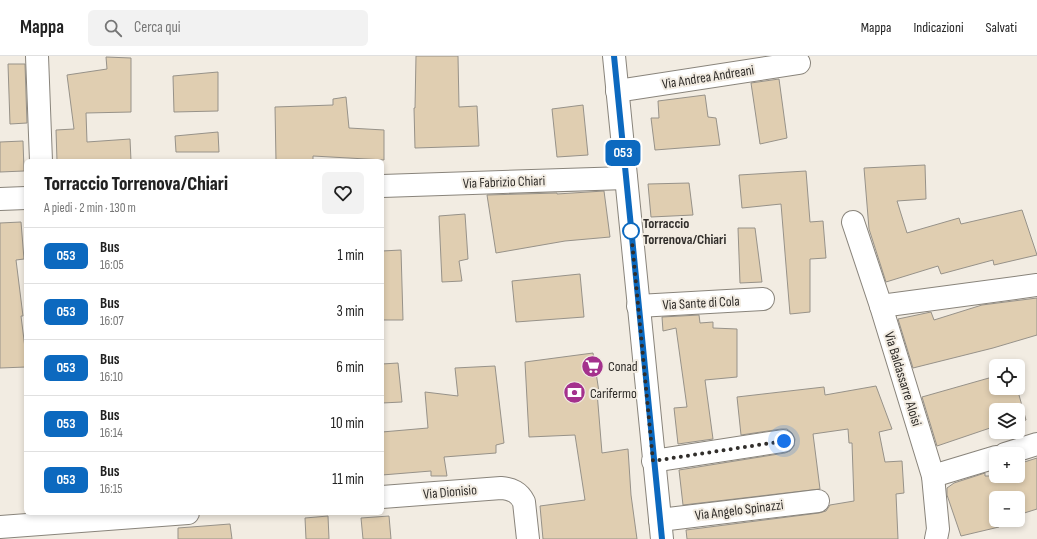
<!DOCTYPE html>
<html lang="it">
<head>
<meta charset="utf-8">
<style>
  :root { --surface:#fff; --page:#f2f2f2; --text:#222; --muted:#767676; --line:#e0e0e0 }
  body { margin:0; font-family:"Sofia Sans Condensed",sans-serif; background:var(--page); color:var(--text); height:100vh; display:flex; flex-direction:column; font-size:15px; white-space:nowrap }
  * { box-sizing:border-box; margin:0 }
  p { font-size:13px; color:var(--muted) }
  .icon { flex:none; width:22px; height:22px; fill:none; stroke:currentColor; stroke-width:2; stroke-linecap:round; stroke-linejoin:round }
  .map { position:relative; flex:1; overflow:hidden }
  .panel { position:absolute; left:24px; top:103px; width:360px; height:356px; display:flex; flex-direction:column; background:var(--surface); border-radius:6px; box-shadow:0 2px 6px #0003 }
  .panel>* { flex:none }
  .badge { padding:0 8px; border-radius:6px; font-size:14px; line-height:26px }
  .tools { position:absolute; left:989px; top:303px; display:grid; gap:8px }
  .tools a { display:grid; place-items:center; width:36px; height:36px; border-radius:6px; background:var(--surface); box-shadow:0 2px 6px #0003; font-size:20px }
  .you { position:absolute; width:20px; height:20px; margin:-10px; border:3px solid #fff; border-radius:50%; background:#1a73e8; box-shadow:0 0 0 6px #1a73e833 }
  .map>.badge { position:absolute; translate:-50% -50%; box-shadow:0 0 0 2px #fff }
  .round { display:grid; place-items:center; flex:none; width:42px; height:42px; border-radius:6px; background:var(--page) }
  .head { display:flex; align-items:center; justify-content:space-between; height:68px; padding:0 20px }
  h1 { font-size:19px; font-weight:800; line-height:30px }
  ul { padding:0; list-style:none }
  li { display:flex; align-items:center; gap:12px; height:56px; padding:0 20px; border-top:1px solid var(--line) }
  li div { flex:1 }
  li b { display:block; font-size:15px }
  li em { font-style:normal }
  li .badge { min-width:44px; font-weight:700; text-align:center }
  header { display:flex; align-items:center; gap:24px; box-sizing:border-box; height:56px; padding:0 20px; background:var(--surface); border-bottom:1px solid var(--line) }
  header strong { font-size:19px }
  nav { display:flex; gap:22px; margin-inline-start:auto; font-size:14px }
  .search { width:280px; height:36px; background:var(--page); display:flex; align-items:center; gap:10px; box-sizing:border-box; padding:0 14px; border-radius:6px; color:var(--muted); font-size:15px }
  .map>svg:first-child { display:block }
</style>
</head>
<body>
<header>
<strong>Mappa</strong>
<div class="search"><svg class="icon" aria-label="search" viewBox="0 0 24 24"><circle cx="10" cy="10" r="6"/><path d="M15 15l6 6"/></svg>Cerca qui</div>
<nav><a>Mappa</a><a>Indicazioni</a><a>Salvati</a></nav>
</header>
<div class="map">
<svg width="1037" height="483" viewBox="0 0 1037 483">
  <rect width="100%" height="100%" fill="#f2ece2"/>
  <!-- building -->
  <g fill="#e0ceb1" stroke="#979289">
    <polygon points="416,0 458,0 459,51 477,50 479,90 415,92 414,52 415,52"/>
    <polygon points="106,1 131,2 131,56 86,57 87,86 130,83 131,105 57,105 56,74 74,73 67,19 107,13"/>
    <polygon points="8,8 25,8 27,67 10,68"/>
    <polygon points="218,16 218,55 174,56 173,20"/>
    <polygon points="779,23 787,82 760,88 751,27"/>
    <polygon points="705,39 708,61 716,62 720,89 655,94 651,62 659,62 658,45"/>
    <polygon points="346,41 349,72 384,74 384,104 313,100 313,105 276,105 275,51 333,49 333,43"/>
    <polygon points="583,49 588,99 557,101 552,53"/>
    <polygon points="218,76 219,96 176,96 175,80"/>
    <polygon points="23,85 24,115 0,116 0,86"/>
    <polygon points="925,109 926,143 897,145 907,177 959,162 961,168 1022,154 1037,199 994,209 993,204 941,218 938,210 886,226 869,173 864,112"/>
    <polygon points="806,115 810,166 823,165 826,202 810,203 810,256 790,258 781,148 742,152 739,119"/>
    <polygon points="689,127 693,159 651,161 648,128"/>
    <polygon points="604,135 610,181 565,185 496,197 487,139 557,137 557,138"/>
    <polygon points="465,158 468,203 459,205 462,225 442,226 439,160"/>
    <polygon points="21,166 24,203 16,204 23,260 21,260 26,300 26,311 0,312 0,167"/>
    <polygon points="738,172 755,172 762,226 740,227"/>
    <polygon points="401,194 403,264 382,264 382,195"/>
    <polygon points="580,218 584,261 516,266 512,225"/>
    <polygon points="1037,242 1037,279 993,292 913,312 898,263 931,256 934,264 982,249"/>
    <polygon points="699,259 700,267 713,266 713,272 737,273 737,321 705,324 713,383 678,388 674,352 687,351 676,272 663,275 662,261"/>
    <polygon points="593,297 599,336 597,336 602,397 628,393 631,439 637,483 543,483 540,450 585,444 575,379 529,381 525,306"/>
    <polygon points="398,307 402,346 382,347 382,308"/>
    <polygon points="495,310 504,387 496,389 496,397 444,401 447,420 431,420 431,415 382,419 382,376 428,372 425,336 458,340 455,312"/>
    <polygon points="996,320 996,332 1017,332 1026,364 1018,366 1018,354 996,354 996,373 994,374 993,371 937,390 922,341"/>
    <polygon points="876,330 892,373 879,376 885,406 902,405 904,437 896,438 898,483 687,483 686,474 819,457 826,455 830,449 854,445 852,387 849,387 848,373 813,378 820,433 683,449 679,414 785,397 790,395 794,390 795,383 792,377 787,373 781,373 741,379 737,341 824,331 825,339"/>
    <polygon points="1037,402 1037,453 1018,459 1018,442 996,442 996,464 1001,464 998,465 999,471 961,480 947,439 947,432 954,427 985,417 985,420 1018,420 1018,408"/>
    <polygon points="328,460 329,483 306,483 305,462"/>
    <polygon points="389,460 391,483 363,483 361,462"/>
    <polygon points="230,468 232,483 178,483 178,472"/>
  </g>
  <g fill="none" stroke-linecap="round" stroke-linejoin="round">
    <defs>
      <g id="minor">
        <polyline points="37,0 41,105"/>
        <polyline points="614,0 662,483"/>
        <polyline points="617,35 799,7"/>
        <polyline points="382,130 626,122"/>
        <polyline points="0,143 26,142"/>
        <polyline points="853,166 881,250 933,420 938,473 936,483"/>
        <polyline points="638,250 763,243"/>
        <polyline points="881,250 1037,229"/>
        <polyline points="1005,398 1037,388"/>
        <polyline points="653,405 783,385"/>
        <polyline points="933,420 996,401"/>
        <path d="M382,441L501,432C512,433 519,436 524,446L528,483"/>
        <polyline points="660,464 818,445"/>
        <polyline points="0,471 188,457"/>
      </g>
    </defs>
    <!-- minor casing -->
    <use href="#minor" stroke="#89847b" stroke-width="24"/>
    <!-- minor -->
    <use href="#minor" stroke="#fff" stroke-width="22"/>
  </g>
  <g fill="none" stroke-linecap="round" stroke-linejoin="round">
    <defs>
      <polyline id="line" points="614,0 662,483"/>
    </defs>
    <!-- line casing -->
    <use href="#line" stroke="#fff" stroke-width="9"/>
    <!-- line -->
    <use href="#line" stroke="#0c69bf" stroke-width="6"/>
    <!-- walk -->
    <polyline stroke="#312e2b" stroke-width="4" stroke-dasharray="0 7.2" points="631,175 653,405 784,385"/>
  </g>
  <!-- icons -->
  <defs>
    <symbol id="supermarket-disc" viewBox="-11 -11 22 22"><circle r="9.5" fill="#a4318d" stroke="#f2ece2"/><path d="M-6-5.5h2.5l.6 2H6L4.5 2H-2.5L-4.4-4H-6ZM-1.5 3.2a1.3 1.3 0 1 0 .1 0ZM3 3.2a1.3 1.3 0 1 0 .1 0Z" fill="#fff"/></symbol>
    <symbol id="bank-disc" viewBox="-11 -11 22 22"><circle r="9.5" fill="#a4318d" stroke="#f2ece2"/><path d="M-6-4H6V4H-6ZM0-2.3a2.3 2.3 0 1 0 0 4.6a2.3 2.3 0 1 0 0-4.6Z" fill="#fff"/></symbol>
  </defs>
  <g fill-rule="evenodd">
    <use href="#supermarket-disc" x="580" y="298" width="25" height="25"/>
    <use href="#bank-disc" x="562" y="324" width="25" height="25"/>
  </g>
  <!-- markers -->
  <circle fill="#fff" stroke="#0c69bf" stroke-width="2" cx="631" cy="175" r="8"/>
  <g text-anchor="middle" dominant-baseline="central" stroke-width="4" stroke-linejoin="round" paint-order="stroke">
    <!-- street labels -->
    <g font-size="14" fill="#312e2b" stroke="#f2ece2">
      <text transform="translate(708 21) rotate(-9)">Via Andrea Andreani</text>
      <text transform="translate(504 126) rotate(-2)">Via Fabrizio Chiari</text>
      <text transform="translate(701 247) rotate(-3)">Via Sante di Cola</text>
      <text transform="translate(903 323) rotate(73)">Via Baldassarre Aloisi</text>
      <text transform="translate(450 436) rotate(-5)">Via Dionisio</text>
      <text transform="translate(739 454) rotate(-7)">Via Angelo Spinazzi</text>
    </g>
    <!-- stop labels -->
    <g font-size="14" font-weight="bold" fill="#312e2b" stroke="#f2ece2" text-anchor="start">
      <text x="643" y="167">Torraccio<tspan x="643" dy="16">Torrenova/Chiari</tspan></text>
    </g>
    <!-- poi labels -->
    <g font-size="14" fill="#312e2b" stroke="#f2ece2" text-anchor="start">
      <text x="608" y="310">Conad</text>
      <text x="590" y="337">Carifermo</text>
    </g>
  </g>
</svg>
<div class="tools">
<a><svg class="icon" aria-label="locate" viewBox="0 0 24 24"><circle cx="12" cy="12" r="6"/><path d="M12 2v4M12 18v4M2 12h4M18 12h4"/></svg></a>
<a><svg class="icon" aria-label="layers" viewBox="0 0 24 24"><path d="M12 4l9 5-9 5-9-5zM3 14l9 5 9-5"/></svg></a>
<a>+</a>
<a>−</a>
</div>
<div class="you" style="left:784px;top:385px"></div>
<b class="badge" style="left:623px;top:97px;background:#0c69bf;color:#fff">053</b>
<section class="panel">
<div class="head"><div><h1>Torraccio Torrenova/Chiari</h1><p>A piedi · 2 min · 130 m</p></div><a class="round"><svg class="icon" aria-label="heart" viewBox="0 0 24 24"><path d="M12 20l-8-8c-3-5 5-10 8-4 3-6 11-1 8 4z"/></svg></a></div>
<ul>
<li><span class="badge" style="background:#0c69bf;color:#fff">053</span><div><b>Bus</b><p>16:05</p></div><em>1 min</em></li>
<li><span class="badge" style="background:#0c69bf;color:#fff">053</span><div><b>Bus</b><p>16:07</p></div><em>3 min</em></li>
<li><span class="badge" style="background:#0c69bf;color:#fff">053</span><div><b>Bus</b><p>16:10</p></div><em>6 min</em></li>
<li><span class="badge" style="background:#0c69bf;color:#fff">053</span><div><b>Bus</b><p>16:14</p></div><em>10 min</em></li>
<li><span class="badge" style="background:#0c69bf;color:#fff">053</span><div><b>Bus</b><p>16:15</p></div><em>11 min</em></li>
</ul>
</section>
</div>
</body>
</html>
